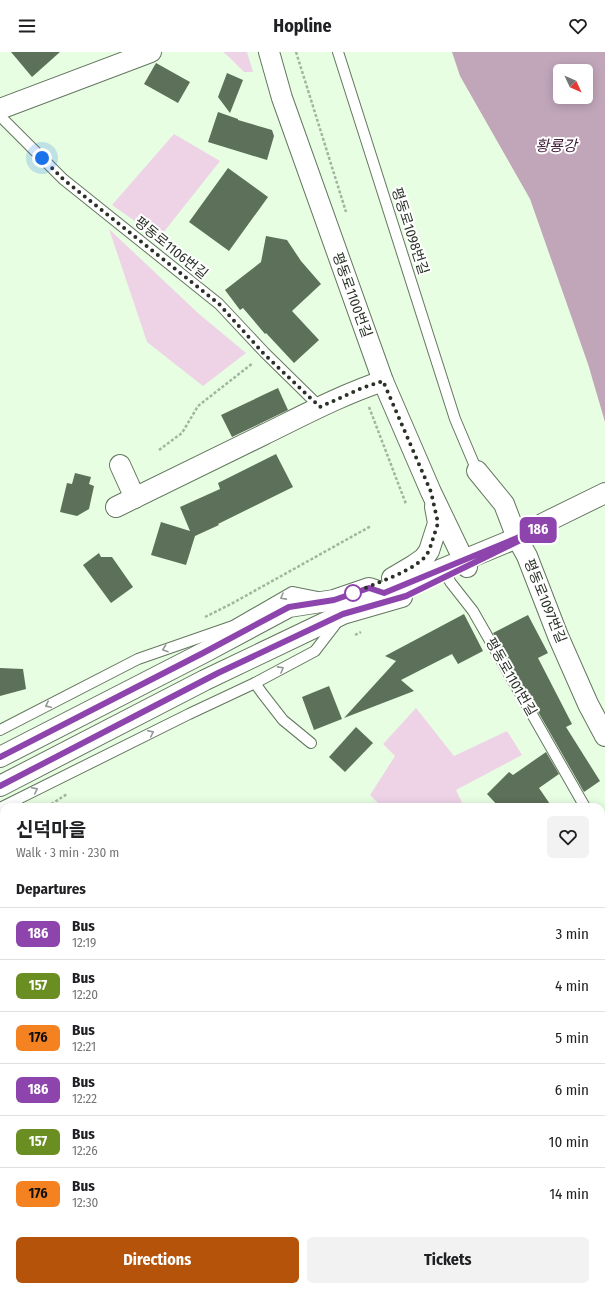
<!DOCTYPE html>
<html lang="en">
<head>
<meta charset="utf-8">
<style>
  :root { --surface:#fff; --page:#f2f2f2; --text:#202124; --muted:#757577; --line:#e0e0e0; --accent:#b45309 }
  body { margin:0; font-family:"Fira Sans Condensed","Noto Sans KR",sans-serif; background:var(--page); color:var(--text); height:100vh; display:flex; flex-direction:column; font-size:15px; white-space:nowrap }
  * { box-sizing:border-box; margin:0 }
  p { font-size:13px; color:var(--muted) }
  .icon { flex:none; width:22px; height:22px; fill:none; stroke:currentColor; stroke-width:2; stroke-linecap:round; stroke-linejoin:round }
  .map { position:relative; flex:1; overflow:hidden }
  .details { position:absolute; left:0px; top:751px; width:605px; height:488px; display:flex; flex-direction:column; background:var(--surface); border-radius:12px 12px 0 0; box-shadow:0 2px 10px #0003 }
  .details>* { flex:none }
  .badge { padding:0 8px; border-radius:6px; font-size:14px; line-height:26px }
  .needle { width:26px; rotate:134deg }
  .tools { position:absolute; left:553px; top:12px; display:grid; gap:8px }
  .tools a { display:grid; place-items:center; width:40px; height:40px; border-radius:6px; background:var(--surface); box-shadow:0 2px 10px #0003; font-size:20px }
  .you { position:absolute; width:20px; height:20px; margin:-10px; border:3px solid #fff; border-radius:50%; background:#1a73e8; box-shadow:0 0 0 6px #1a73e833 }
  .map>.badge { position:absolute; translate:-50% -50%; box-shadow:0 0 0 2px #fff }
  h2 { padding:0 16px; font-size:15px; line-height:36px }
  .round { display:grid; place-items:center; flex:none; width:42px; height:42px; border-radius:6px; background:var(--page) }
  .summary { display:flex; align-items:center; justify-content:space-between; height:68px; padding:0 16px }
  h1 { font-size:19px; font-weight:700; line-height:30px }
  .primary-button { display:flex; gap:8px; margin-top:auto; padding:8px 16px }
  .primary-button a { flex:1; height:46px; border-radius:6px; background:var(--accent); color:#fff; font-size:16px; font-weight:700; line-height:46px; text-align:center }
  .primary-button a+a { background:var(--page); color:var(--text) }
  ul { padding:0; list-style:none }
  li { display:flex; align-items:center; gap:12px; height:52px; padding:0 16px; border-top:1px solid var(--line) }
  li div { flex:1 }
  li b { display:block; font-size:15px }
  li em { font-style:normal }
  li .badge { min-width:44px; font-weight:700; text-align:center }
  header { display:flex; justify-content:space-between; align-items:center; height:52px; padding:0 16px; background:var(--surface); font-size:18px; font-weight:700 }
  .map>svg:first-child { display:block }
</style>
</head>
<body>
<header><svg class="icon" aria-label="menu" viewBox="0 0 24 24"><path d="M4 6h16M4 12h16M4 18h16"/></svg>Hopline<svg class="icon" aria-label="heart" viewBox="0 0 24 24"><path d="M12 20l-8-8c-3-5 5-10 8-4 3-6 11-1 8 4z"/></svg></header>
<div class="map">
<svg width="605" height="1239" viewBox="0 0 605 1239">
  <rect width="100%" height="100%" fill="#e8fee3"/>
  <!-- built -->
  <polygon fill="#d9f3d3" points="0,951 4,958 4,1235 164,1235 166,1239 0,1239"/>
  <!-- green -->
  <g fill="#eed3e7">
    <polygon points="223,0 247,0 253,20 244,20 229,5"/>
    <polygon points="174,82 220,109 159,186 112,153"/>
    <polygon points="109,177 199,262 246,301 203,334 147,290"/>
    <polygon points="416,656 454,704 507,679 522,703 456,738 464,755 382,755 370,743 395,704 383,692"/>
    <polygon points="605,891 605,1008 601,1021 601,893"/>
  </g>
  <!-- water -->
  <path fill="#c1a6ba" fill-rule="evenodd" d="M452,0H605V370L588,312L530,147L460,24ZM560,19H586V45H560Z"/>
  <!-- building -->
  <g fill="#5d7059">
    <polygon points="11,0 60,0 32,25"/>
    <polygon points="156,11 190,30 178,51 144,32"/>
    <polygon points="227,21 243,28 230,61 218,45"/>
    <polygon points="218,60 238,67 238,68 272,78 274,84 267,108 208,90"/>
    <polygon points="228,116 268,145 229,199 189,170"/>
    <polygon points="266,184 287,188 301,209 321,232 292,259 319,288 294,311 266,281 265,282 243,256 240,258 225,238 261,210"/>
    <polygon points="278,336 288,358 232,385 221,363"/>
    <polygon points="276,402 293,435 218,472 219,473 195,484 186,513 151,503 161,470 190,479 180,455 220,437 218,431"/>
    <polygon points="75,421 91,425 89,432 94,434 89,457 77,464 60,460 67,431 72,432"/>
    <polygon points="99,501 101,505 112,505 133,535 111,551 83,513"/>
    <polygon points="464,562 483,599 458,612 452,602 401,628 414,639 344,666 396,609 385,604"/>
    <polygon points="528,563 548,601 538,606 572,672 566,675 600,729 584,740 493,581"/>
    <polygon points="0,616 23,617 26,637 0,644"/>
    <polygon points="329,634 342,667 314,678 302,645"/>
    <polygon points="356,675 373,691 345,720 329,705"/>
    <polygon points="546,700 559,722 539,736 552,755 499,755 487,742 509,720 513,723"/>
  </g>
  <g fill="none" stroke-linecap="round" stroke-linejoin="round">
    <defs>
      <g id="service">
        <polyline points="338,0 455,367 477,419"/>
        <polyline points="0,64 63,127 219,252 265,301 320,355"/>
        <polyline points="441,515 451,531 473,559 585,755"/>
        <polyline points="255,631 262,641 283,668 311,691"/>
        <polyline points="0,678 138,607 233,574 292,540 317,545"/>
        <polyline points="0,756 189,662 255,631 315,599 338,569"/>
        <polyline points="601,784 605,791"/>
        <polyline points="0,923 4,930"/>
        <polyline points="184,1235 186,1239"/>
        <polyline points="219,1235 221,1239"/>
        <polyline points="306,1235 308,1239"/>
      </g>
      <g id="minor">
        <polyline points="269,0 282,46 383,329 431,440 467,515"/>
        <polyline points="0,57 151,0"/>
        <polyline points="120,413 135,446"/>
        <polyline points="477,419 504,452 517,486 527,504 558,584 588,652 605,684"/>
        <path d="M116,455C165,431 214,407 263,383C302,364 341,343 383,329"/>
        <polyline points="392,526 414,513 424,506 429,499 438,471 435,455"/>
        <polyline points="0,705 203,601 289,555 334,548 369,536 384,541 517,486 535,477 544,471 605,441"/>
        <polyline points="0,734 205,628 343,562 402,545"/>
        <polyline points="601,1177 605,1176"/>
        <polyline points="473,1239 481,1235"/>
      </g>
    </defs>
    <!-- service casing -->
    <use href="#service" stroke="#647760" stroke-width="12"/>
    <!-- minor casing -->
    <use href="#minor" stroke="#647760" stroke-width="22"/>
    <!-- path -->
    <g stroke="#a3b49f" stroke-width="2.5" stroke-dasharray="3 2" stroke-linecap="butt">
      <polyline points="296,0 346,160"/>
      <polyline points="369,355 406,452"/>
      <polyline points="159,398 182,381 198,354 253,311"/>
      <polyline points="205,565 231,552 371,474"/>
      <polyline points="355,583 361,580"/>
      <polyline points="47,755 67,742"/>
      <polyline points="0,793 4,789"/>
      <polyline points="601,1126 605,1131"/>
    </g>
    <!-- service -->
    <use href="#service" stroke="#fff" stroke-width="10"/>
    <!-- minor -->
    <use href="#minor" stroke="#fff" stroke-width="20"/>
    <!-- rail -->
    <g stroke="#4b5649" stroke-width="3" stroke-dasharray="7 7" stroke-linecap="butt">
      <polyline points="0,1013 4,1022"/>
      <polyline points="0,1055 4,1063"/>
      <polyline points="0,1110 4,1121"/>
      <polyline points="0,1164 4,1175"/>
      <polyline points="26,1235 28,1239"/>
      <polyline points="45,1235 46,1239"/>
      <polyline points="83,1235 84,1239"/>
      <polyline points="100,1235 101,1239"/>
    </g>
  </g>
  <!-- one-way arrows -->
  <defs><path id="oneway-chevron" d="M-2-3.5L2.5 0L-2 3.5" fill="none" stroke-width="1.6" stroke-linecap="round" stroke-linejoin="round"/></defs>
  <g stroke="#949894">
    <use href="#oneway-chevron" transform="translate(283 545) rotate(151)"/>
    <use href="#oneway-chevron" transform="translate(165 597) rotate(161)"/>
    <use href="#oneway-chevron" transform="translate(281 617) rotate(-29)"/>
    <use href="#oneway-chevron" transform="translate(48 653) rotate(153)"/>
    <use href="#oneway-chevron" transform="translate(151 681) rotate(-26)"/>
    <use href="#oneway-chevron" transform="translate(35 738) rotate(-26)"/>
  </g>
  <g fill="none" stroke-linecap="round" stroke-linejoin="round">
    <defs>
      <polyline id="line" points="0,705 203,601 289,555 334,548 369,536 384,541 517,486 540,475 537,480 406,544 343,562 218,621 0,734"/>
    </defs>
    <!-- line casing -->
    <use href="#line" stroke="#fff" stroke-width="9"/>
    <!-- line -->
    <use href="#line" stroke="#8e44ad" stroke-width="6"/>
    <!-- walk -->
    <polyline stroke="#2a3228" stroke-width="4" stroke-dasharray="0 7.2" points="42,106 63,127 219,252 264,302 320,355 362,336 383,329 431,440 438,471 429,499 424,506 414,514 397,523 353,541"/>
  </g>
  <!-- markers -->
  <circle fill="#fff" stroke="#8e44ad" stroke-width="2" cx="353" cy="541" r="8"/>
  <g text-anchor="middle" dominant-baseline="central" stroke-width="4" stroke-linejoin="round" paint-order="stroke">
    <!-- street labels -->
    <g font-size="14" fill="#2a3228" stroke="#fff">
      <text transform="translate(410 179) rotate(72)">평동로1098번길</text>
      <text transform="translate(171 196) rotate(39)">평동로1106번길</text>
      <text transform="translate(352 243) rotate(70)">평동로1100번길</text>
      <text transform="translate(545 549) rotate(68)">평동로1097번길</text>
      <text transform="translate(511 625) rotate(60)">평동로1101번길</text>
    </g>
    <!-- water labels -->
    <g font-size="15" font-style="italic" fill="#421d3b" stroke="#fff">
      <text x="556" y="94">황룡강</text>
    </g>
  </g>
</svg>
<div class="tools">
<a><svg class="needle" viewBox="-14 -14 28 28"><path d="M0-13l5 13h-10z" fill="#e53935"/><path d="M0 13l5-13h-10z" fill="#757577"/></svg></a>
</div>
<div class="you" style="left:42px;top:106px"></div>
<b class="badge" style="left:538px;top:478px;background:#8e44ad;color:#fff">186</b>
<section class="details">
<div class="summary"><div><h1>신덕마을</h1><p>Walk · 3 min · 230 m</p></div><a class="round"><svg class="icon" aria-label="heart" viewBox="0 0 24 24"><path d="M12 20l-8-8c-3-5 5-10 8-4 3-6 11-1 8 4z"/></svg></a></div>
<h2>Departures</h2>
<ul>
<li><span class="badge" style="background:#8e44ad;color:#fff">186</span><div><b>Bus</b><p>12:19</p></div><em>3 min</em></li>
<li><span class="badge" style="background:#6b8e23;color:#fff">157</span><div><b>Bus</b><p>12:20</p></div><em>4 min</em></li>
<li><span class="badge" style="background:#f58220;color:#111">176</span><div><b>Bus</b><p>12:21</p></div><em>5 min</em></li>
<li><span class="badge" style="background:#8e44ad;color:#fff">186</span><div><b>Bus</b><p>12:22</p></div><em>6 min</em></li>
<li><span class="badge" style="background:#6b8e23;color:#fff">157</span><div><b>Bus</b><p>12:26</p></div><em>10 min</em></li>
<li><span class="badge" style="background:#f58220;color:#111">176</span><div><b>Bus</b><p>12:30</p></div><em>14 min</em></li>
</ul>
<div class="primary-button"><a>Directions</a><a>Tickets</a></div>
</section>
</div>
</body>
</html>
